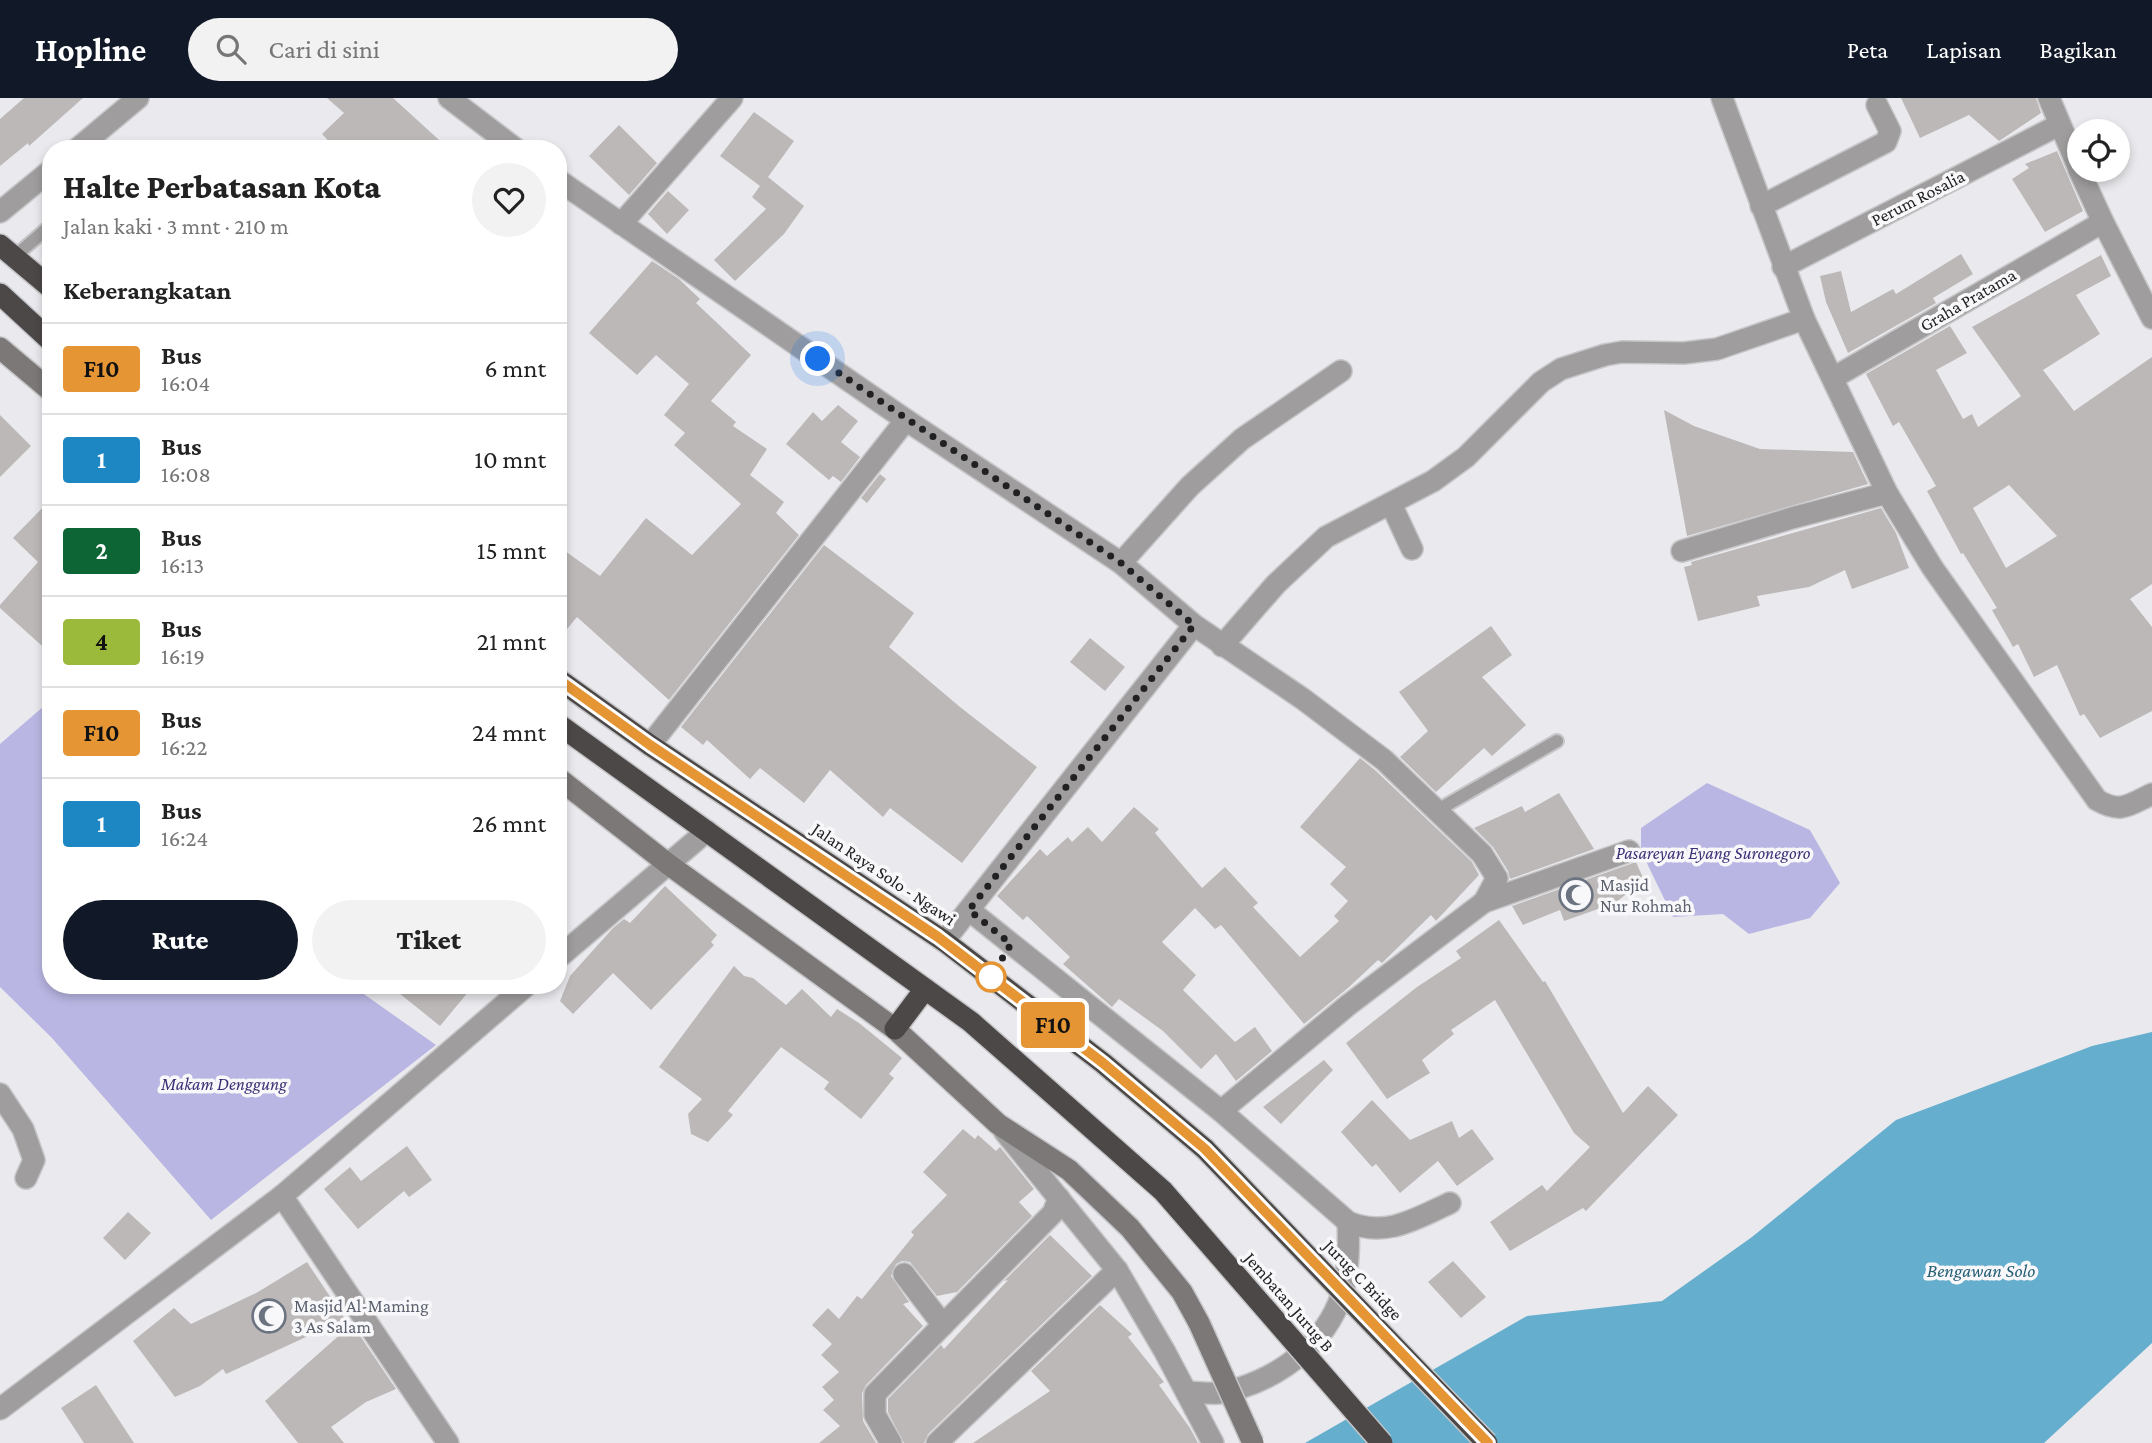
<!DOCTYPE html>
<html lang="id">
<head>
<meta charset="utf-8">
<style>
  :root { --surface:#fff; --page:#f2f2f2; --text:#222; --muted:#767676; --line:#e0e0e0; --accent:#111827 }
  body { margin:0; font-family:"Crimson Pro",serif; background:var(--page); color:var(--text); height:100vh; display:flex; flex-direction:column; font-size:26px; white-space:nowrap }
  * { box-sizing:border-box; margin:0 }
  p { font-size:23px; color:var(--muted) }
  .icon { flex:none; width:38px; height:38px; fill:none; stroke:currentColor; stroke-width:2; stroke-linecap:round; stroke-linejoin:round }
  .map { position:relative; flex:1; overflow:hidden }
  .details { position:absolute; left:42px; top:42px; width:525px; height:854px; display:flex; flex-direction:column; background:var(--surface); border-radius:28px; box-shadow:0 4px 10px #0003 }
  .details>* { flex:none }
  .badge { padding:0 14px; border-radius:5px; font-size:24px; line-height:46px }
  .tools { position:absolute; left:2067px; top:21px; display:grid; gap:14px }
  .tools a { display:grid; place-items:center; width:63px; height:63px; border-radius:50%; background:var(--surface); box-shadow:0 4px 10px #0003; font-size:35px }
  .you { position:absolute; width:35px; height:35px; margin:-18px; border:5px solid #fff; border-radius:50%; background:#1a73e8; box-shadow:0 0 0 10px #1a73e833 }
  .map>.badge { position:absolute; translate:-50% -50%; box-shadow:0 0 0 4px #fff }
  h2 { padding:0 21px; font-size:26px; line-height:63px }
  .round { display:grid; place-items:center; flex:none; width:74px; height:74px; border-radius:37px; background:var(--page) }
  .headline { display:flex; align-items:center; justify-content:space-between; height:119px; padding:0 21px }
  h1 { font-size:33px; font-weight:800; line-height:52px }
  .button { display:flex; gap:14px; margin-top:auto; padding:14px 21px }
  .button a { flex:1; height:80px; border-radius:42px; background:var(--accent); color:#fff; font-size:28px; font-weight:800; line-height:80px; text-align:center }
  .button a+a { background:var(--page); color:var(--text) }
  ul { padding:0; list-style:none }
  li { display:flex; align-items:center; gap:21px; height:91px; padding:0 21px; border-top:2px solid var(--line) }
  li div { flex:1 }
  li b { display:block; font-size:26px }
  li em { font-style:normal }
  li .badge { min-width:77px; font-weight:700; text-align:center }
  header { display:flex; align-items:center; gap:42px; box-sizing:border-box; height:98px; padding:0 35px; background:var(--accent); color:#fff }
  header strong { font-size:33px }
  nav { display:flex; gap:38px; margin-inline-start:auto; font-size:24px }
  .search { width:490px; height:63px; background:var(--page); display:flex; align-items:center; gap:18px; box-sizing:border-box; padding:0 24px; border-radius:38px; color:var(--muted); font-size:26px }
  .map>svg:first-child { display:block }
</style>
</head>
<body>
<header>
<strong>Hopline</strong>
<div class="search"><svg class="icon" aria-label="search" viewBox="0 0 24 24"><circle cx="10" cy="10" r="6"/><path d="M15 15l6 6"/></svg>Cari di sini</div>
<nav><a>Peta</a><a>Lapisan</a><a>Bagikan</a></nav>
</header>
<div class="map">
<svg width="2152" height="1345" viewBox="0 0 2152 1345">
  <rect width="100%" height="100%" fill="#eaeaee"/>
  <!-- green -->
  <g fill="#b9b6e3">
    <polygon points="51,602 51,887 351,887 436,947 211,1122 52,940 0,889 0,646"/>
    <polygon points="1707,685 1810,732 1840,785 1810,820 1749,836 1723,816 1673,819 1641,753 1641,730"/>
  </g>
  <!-- water -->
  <polygon fill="#66aecd" points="2152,934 2152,1245 2044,1345 1305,1345 1527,1218 1662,1203 1752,1139 1896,1022 2092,948"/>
  <!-- building -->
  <g fill="#bcb8b7" fill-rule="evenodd">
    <polygon points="24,0 83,0 29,48 28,45 0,68 0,21"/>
    <polygon points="327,0 393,0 449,51 336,51 322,36 344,15"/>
    <polygon points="1901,0 2036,0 2041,15 1999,43 1969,17 1920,40"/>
    <polygon points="754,14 794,43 768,79 804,108 784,136 735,183 714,162 766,111 752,99 760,88 720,58"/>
    <polygon points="619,27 657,65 629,97 589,58"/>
    <polygon points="2057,53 2083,113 2045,134 2012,81 2029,70 2025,66"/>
    <polygon points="668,93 689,112 667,136 648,116"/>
    <polygon points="1961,156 1973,176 1933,200 1936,205 1848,255 1826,204 1820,178 1841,173 1851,214 1893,191 1896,196"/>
    <path d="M2101,157L2111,178L2076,197L2100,236L2043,272L2074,313L2152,259V486L2130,501L2152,529V613L2100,640L2084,616L2080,618L2057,567L2034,579L2018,546L2013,549L1992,512L1997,510L1963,455L1961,456L1927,393L1936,388L1899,324L1893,328L1866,276L1950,228L1967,255L1936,272L1963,321L1972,316L1978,329L2021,298L1972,229ZM2009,387L2057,438L2006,470L1973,410Z"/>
    <polygon points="652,163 679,181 700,201 696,205 751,257 711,303 736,324 733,328 767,351 750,377 784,404 776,415 799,437 669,602 577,519 558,542 558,448 600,478 646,420 692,457 741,406 674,347 685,335 664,317 689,286 656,257 637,277 589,235"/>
    <polygon points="838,307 858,323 841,344 860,359 841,384 833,378 829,382 786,346 813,314 822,323"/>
    <polygon points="1664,312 1694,328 1760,351 1853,354 1868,386 1687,438"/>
    <polygon points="0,317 31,348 0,379"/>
    <polygon points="880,376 886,381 867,405 861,400"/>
    <polygon points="51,401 51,556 0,510 0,507 38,464 13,440"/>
    <polygon points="1881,410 1896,435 1909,470 1852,491 1845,472 1809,489 1757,498 1760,508 1698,523 1684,469 1692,467 1691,464"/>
    <polygon points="824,447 914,515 889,549 960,609 1037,669 962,765 890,710 883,719 830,672 804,705 760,670 750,681 707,642 703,647 681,629"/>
    <polygon points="1491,528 1512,557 1482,579 1526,627 1492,658 1484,650 1436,694 1400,659 1428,633 1399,594"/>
    <polygon points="1090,540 1125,569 1105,593 1070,564"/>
    <polygon points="1360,660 1375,672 1472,764 1479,777 1436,823 1431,817 1382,865 1378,862 1348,890 1304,926 1221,827 1215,831 1195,810 1162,844 1196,877 1183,892 1235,944 1255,929 1272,953 1236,983 1216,956 1201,971 1163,933 1119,901 1112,909 1063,866 1070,859 1027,818 1023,822 997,798 1040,751 1047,758 1068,739 1072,744 1088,729 1102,744 1134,709 1159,731 1155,735 1202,790 1225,769 1258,805 1253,809 1300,859 1339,823 1334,818 1348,803 1330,786 1346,769 1300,729"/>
    <polygon points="1559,695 1594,751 1510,781 1508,773 1493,749 1474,730 1522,708 1525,714"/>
    <polygon points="1636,764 1644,782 1615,805 1564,823 1560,812 1523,827 1512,808"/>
    <polygon points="665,788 717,837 711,844 714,847 651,912 613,875 573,916 560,903 570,878 613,830 624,821 630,825"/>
    <polygon points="1499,822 1543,884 1545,883 1623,1015 1648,988 1678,1017 1586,1113 1583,1110 1510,1153 1490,1124 1542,1087 1547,1093 1590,1049 1574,1035 1495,902 1451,932 1454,936 1422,962 1430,975 1387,1001 1346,945 1417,889 1461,860 1456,853"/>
    <polygon points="734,868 744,878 753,880 786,907 802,891 831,919 837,911 859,925 902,960 889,976 894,980 861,1021 824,991 829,984 781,949 728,1013 733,1017 708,1044 691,1036 688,1016 702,1001 659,969"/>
    <polygon points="389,887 474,887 440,928"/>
    <polygon points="1324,962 1333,972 1281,1026 1263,1009"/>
    <polygon points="1372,1002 1410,1042 1452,1023 1459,1040 1472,1031 1494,1061 1457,1088 1438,1063 1400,1095 1376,1066 1372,1069 1341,1034"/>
    <polygon points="963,1031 975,1041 978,1037 996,1053 1000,1049 1034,1091 1019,1104 1032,1118 957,1194 937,1198 910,1164 902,1163 896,1166 891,1178 909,1204 903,1206 923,1228 866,1287 862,1295 863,1323 876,1345 819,1345 840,1328 823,1312 834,1302 822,1289 839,1274 821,1257 832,1246 812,1227 828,1210 839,1221 857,1198 862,1201 914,1137 911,1134 947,1097 923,1074"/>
    <polygon points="407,1048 432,1082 409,1099 404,1093 358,1131 324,1091 350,1069 361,1083"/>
    <polygon points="128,1114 151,1135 125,1162 103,1140"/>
    <polygon points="1050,1137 1092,1178 928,1336 924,1345 904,1345 888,1314 888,1301 941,1247 944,1251 1008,1182 1004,1183"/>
    <polygon points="1453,1163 1486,1199 1461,1220 1428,1184"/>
    <polygon points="307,1164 345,1221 226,1276 223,1271 200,1288 175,1299 133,1243 174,1210 191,1226 258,1194"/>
    <polygon points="1100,1207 1132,1236 1128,1239 1164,1284 1159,1287 1190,1330 1198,1345 973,1345 1050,1293 1031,1273"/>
    <polygon points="352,1226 396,1291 366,1304 331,1329 344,1345 298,1345 265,1303"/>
    <polygon points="96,1287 134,1345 84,1345 61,1310"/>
  </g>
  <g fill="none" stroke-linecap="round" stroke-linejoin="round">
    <defs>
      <g id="lane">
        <polyline points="13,160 51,127"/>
        <polyline points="1438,712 1557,643"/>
      </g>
      <g id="street">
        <polyline points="449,0 516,51"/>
        <path d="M1722,0L1804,221L1887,395L1932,469L2097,702C2121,716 2129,707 2152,696"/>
        <polyline points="2049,0 2079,71"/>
        <polyline points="77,51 138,0"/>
        <polyline points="2079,72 2103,124 2152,220"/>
        <polyline points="558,82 906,322 1121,465 1194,527 1303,601 1384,662 1482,756 1497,780 1484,804"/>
        <polyline points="1761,108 1886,44 1890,33 1877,7"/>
        <polyline points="0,114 51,72"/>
        <polyline points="621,126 732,0"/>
        <polyline points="1783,169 2053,30"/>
        <polyline points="1833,280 2103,124"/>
        <polyline points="1391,406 1412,451"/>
        <polyline points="1682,453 1792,420 1887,395"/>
        <polyline points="1121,465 1190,388 1242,341 1341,273"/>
        <polyline points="1222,548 1276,486 1326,439 1433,383 1466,359 1541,284 1561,271 1605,257 1622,254 1684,255 1717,251 1804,221"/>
        <polyline points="650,647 906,322"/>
        <path d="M969,812L1221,1013L1348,1124C1386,1140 1415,1121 1450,1105"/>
        <polyline points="944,843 1194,527"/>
        <polyline points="558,860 707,733"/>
        <polyline points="0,996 23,1031 34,1062 26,1080"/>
        <polyline points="1221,1013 1347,908 1484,804 1629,753"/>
        <polyline points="1004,1033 1117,1172 1165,1254 1213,1345"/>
        <polyline points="282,1098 448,1345"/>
        <polyline points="904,1176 943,1227"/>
        <path d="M1187,1294C1197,1294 1208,1296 1219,1295C1226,1295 1233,1292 1240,1290C1287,1275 1332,1239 1344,1188C1349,1167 1349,1145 1348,1124"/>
        <polyline points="0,1311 282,1098 527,887"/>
        <polyline points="891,1345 875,1317 875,1296 1053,1115 1059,1100"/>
        <polyline points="937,1345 1117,1172"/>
      </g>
      <g id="secondary">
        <polyline points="0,250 51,293"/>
        <polyline points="558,680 668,766 895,931 998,1026 1069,1072 1130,1130 1182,1194 1199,1225"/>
      </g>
      <g id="highway">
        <polyline points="0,147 51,190"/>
        <polyline points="0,196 51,243"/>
        <polyline points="558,581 650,647 944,843 1103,965 1205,1051"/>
        <polyline points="558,626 971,924 1163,1093"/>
        <polyline points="895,931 925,891"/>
      </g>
    </defs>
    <!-- lane casing -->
    <use href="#lane" stroke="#c6c6c9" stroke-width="16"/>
    <!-- street casing -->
    <use href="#street" stroke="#c6c6c9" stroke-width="24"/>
    <!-- secondary casing -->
    <use href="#secondary" stroke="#c6c6c9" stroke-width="24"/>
    <!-- highway casing -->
    <use href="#highway" stroke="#c6c6c9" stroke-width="24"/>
    <!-- lane -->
    <use href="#lane" stroke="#9f9d9d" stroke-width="12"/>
    <!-- street -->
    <use href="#street" stroke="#9f9d9d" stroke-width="21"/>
    <!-- secondary -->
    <use href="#secondary" stroke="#7b7877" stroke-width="21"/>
    <!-- highway -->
    <use href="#highway" stroke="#4b4847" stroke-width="21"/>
    <defs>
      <polyline id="secondary-bridge" points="1199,1225 1253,1345"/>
      <g id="highway-bridge">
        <polyline points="1205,1051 1487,1345"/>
        <polyline points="1163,1093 1382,1345"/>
      </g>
    </defs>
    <!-- secondary-bridge casing -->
    <use href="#secondary-bridge" stroke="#c6c6c9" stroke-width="24" stroke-linecap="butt"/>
    <!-- highway-bridge casing -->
    <use href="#highway-bridge" stroke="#c6c6c9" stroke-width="24" stroke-linecap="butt"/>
    <!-- secondary-bridge -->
    <use href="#secondary-bridge" stroke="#7b7877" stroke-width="21"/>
    <!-- highway-bridge -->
    <use href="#highway-bridge" stroke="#4b4847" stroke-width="21"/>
  </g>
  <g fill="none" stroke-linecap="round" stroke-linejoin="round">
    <defs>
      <polyline id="line" points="558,581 650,647 938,839 1103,965 1205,1051 1488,1345"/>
    </defs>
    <!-- line casing -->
    <use href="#line" stroke="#fff" stroke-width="16"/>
    <!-- line -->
    <use href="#line" stroke="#e59534" stroke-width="10"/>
    <!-- walk -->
    <polyline stroke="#212123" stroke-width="7" stroke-dasharray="0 12.6" points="818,261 1121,465 1194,527 969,812 1011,846 991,879"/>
  </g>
  <!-- icons -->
  <defs>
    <symbol id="mosque-ring" viewBox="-11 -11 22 22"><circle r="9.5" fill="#f8f8fb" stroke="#6b7280" stroke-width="1.5"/><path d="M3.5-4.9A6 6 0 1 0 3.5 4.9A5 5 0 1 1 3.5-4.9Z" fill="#6b7280"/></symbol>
  </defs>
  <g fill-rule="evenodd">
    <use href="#mosque-ring" x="1557" y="778" width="38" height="38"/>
    <use href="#mosque-ring" x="250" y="1199" width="38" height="38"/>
  </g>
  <!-- markers -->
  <circle fill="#fff" stroke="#e59534" stroke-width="3.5" cx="991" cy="879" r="14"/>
  <g text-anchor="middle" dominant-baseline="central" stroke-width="7" stroke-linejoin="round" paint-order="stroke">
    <!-- street labels -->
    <g font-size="18" fill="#212123" stroke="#f8f8fb">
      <text transform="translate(1918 100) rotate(-27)">Perum Rosalia</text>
      <text transform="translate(1968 202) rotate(-30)">Graha Pratama</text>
      <text transform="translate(884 776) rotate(34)">Jalan Raya Solo - Ngawi</text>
      <text transform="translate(1363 1182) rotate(46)">Jurug C Bridge</text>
      <text transform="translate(1289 1204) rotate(49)">Jembatan Jurug B</text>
    </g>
    <!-- park labels -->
    <g font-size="18" font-style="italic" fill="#3c3076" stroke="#f8f8fb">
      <text x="1713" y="755">Pasareyan Eyang Suronegoro</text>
      <text x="224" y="986">Makam Denggung</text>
    </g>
    <!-- worship labels -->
    <g font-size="18" fill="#5b616d" stroke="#f8f8fb" text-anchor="start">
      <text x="1600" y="787">Masjid<tspan x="1600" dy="21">Nur Rohmah</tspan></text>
      <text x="294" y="1208">Masjid Al-Maming<tspan x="294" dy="21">3 As Salam</tspan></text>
    </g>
    <!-- water labels -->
    <g font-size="19" font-style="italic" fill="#265f76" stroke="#f8f8fb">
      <text x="1981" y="1172">Bengawan Solo</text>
    </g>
  </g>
</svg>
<div class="tools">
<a><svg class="icon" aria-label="locate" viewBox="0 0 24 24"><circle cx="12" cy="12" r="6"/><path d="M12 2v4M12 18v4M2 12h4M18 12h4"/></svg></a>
</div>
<div class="you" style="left:818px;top:261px"></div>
<b class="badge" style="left:1053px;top:927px;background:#e59534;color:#111">F10</b>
<section class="details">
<div class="headline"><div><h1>Halte Perbatasan Kota</h1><p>Jalan kaki · 3 mnt · 210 m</p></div><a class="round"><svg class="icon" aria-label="heart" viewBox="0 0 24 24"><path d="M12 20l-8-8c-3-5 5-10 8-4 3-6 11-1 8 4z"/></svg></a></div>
<h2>Keberangkatan</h2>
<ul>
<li><span class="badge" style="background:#e59534;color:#111">F10</span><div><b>Bus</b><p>16:04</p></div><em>6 mnt</em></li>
<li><span class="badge" style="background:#1d87c4;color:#fff">1</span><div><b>Bus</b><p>16:08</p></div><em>10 mnt</em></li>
<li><span class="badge" style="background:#0d6535;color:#fff">2</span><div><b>Bus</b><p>16:13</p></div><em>15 mnt</em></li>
<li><span class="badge" style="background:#9bba3b;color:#111">4</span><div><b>Bus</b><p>16:19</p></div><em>21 mnt</em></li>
<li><span class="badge" style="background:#e59534;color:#111">F10</span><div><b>Bus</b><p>16:22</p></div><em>24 mnt</em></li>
<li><span class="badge" style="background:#1d87c4;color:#fff">1</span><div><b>Bus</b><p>16:24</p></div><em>26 mnt</em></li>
</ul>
<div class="button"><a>Rute</a><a>Tiket</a></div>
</section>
</div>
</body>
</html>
